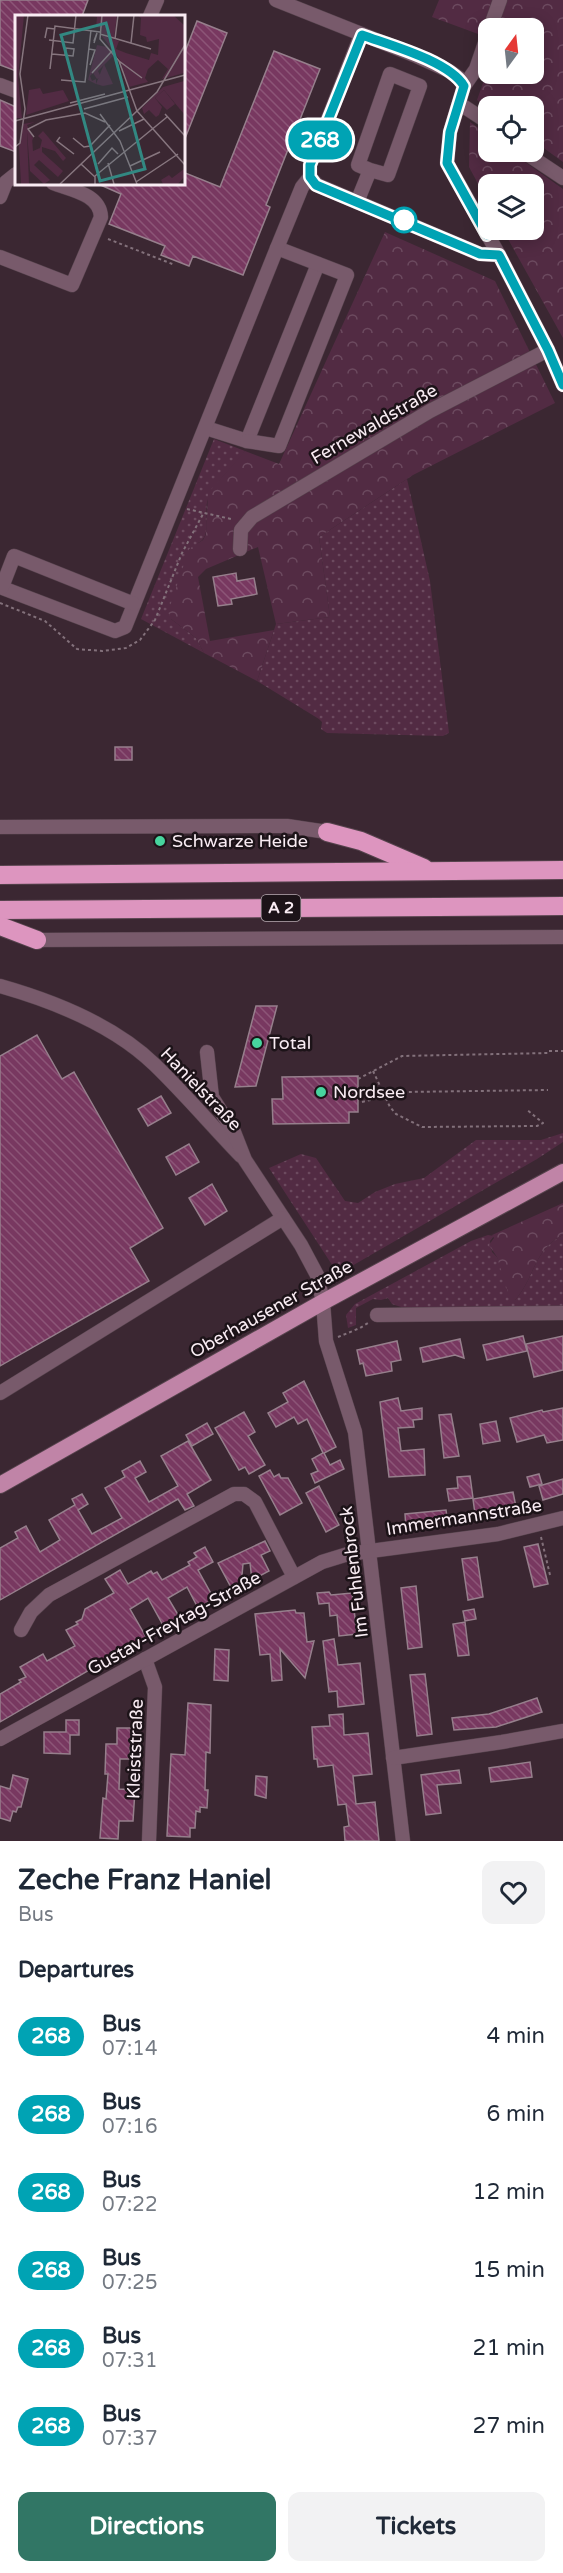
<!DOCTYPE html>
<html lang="en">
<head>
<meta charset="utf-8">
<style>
  :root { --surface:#fff; --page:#f2f2f3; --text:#1f2937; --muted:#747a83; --accent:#317665 }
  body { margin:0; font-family:"Varela Round",sans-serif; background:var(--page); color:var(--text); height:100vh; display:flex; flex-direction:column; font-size:22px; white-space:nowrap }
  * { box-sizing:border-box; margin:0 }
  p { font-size:20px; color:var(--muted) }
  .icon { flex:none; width:33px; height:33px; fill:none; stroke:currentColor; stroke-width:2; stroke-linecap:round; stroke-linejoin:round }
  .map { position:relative; height:1841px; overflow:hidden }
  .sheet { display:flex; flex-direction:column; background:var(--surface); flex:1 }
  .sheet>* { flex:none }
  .badge { padding:0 12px; border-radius:20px; font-size:21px; line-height:39px }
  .needle { width:39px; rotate:15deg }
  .buttons { position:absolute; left:478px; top:18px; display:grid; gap:12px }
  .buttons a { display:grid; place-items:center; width:66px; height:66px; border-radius:12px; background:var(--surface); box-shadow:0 3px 15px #0003; font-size:30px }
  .map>.badge { position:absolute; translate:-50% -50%; box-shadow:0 0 0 3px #fff }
  h2 { padding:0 18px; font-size:22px; line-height:54px }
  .round { display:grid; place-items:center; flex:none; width:63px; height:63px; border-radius:12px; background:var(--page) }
  .headline { display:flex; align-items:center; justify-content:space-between; height:102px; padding:0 18px }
  h1 { font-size:28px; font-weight:700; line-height:45px }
  .primary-button { display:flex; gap:12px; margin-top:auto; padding:12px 18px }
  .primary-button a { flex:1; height:69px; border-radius:12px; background:var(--accent); color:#fff; font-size:24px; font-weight:700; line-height:69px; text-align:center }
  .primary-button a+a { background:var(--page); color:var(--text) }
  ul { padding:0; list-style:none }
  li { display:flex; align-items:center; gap:18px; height:78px; padding:0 18px }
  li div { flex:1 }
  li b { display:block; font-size:22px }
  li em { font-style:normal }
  li .badge { min-width:66px; font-weight:700; text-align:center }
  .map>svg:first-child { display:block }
</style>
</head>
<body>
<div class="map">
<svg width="563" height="1841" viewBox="0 0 563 1841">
  <defs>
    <pattern id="green-dots" width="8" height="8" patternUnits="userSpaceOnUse" patternTransform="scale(1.5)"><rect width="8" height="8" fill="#522b43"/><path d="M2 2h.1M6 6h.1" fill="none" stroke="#6c4a5f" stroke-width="1.8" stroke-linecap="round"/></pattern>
    <pattern id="forest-crowns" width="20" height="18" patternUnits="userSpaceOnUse" patternTransform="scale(1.5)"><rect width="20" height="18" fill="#522b43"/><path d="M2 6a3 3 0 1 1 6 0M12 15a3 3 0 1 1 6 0" fill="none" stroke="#6c4a5f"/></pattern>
    <pattern id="building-back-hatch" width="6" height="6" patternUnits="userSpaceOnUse" patternTransform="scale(1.5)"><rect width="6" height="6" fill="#783860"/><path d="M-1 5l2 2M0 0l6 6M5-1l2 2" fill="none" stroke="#8c5577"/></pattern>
  </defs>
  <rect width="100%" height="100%" fill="#3b2732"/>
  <!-- green -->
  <g fill="url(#green-dots)">
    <path d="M214,439L245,451C235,465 213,484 208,499C203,512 213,536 198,543L171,619L196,638L204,653L141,619Z"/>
    <polygon points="407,479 430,581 449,733 443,736 327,733 321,729 322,722 319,719 257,681 276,624 330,617 319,537"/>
    <polygon points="563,1133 563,1142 537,1159 338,1274 269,1168 301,1154 316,1158 345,1201 358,1203 375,1192 395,1184 424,1178 476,1140 541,1140"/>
    <path d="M488,1235L494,1236L490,1241L492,1252L497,1257L515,1300C535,1278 533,1250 563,1235V1308L402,1311L401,1307L392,1304L388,1298L381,1300L373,1299L356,1308V1325L348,1328L346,1315L355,1304L471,1241Z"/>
  </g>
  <!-- forest -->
  <g fill="url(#forest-crowns)">
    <polygon points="439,0 563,0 563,162 534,141 534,106 489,106 489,109 477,100 489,66 489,74 534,74 534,28 489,28 489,38 432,17"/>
    <polygon points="470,122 489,135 489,152 511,152 563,189 563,338 503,230 534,230 534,184 489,184 489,204 469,167"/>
    <polygon points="385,232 495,281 555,403 413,475 319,537 330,617 276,624 258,547 206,569 198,577 210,641 274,630 257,681 204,653 196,638 171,619 168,612 189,549 203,540 206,534 208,493 245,451 279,464"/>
    <path d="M563,1203V1235C533,1250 535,1278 515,1300L510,1299L497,1257L489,1245L494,1238L492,1235Z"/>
  </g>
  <!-- building -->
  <g fill="url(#building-back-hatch)" stroke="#967f8c" stroke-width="1.5">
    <polygon points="0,0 88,0 82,16 16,16 16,71 0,65"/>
    <polygon points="197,21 227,33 184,141 183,57"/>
    <polygon points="274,51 320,69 266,205 270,207 243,275 193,256 189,266 161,255 165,246 109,224 121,194 96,183 183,183 183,172 220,187"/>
    <polygon points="0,100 16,107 16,152 0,146"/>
    <polygon points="236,573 237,581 254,578 257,594 231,599 232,604 218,606 213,577"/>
    <rect x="115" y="747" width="17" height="13"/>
    <polygon points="256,1006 277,1006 256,1086 235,1087"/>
    <polygon points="37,1035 62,1079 74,1072 163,1228 130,1248 149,1281 0,1366 0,1056"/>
    <polygon points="358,1076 358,1112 349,1112 349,1123 273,1124 272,1099 283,1099 282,1077"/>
    <polygon points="161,1096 171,1113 148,1126 138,1109"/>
    <polygon points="189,1144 199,1162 176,1175 166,1157"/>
    <polygon points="212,1184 227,1211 205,1225 189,1198"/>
    <polygon points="523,1336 527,1351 487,1360 483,1345"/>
    <polygon points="563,1336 563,1370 534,1377 526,1344"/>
    <polygon points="460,1339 464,1358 455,1355 423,1362 420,1348"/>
    <polygon points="397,1341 401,1360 391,1362 392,1371 366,1376 363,1363 360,1364 357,1350"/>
    <polygon points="304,1381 336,1447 324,1453 330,1465 340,1460 344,1469 315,1483 311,1474 318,1471 312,1459 323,1453 307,1419 298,1424 294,1417 276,1427 268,1413 288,1402 283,1393"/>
    <polygon points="398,1398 401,1411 422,1408 422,1419 413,1420 414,1427 398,1428 401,1451 424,1449 425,1475 389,1477 380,1402"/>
    <polygon points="563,1408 563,1440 547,1443 544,1435 517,1442 510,1418 542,1410 543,1412"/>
    <polygon points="244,1412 255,1432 248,1436 265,1465 249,1474 245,1467 239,1470 215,1428"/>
    <polygon points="451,1414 459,1456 444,1458 439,1415"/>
    <polygon points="496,1421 500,1441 483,1444 480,1424"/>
    <polygon points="207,1423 213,1434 192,1446 186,1435"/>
    <polygon points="188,1441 211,1480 187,1494 194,1506 185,1510 178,1499 0,1600 0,1548 18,1538 15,1532 26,1526 40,1552 60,1540 49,1520 75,1505 72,1499 82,1494 88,1504 78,1510 92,1534 122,1518 105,1488 125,1477 122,1471 140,1461 146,1472 135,1478 149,1502 178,1486 161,1456"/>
    <polygon points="270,1470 274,1477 279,1474 281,1478 288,1478 302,1503 280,1515 259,1476"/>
    <polygon points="539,1474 542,1484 530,1487 527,1477"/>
    <polygon points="470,1476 473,1498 449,1501 447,1489 458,1488 457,1477"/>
    <polygon points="563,1479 563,1494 543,1500 539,1486"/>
    <polygon points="319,1486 339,1525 326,1532 306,1493"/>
    <polygon points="513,1492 516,1507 475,1514 473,1499"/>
    <polygon points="446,1510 448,1524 406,1529 405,1514"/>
    <polygon points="265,1541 270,1551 261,1555 269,1571 252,1580 250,1563 243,1564 241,1586 233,1591 218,1563"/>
    <polygon points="538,1544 548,1584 534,1587 524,1547"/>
    <polygon points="205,1547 213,1562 198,1570 214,1599 198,1608 187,1587 168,1598 180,1618 164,1627 148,1598 130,1609 146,1637 0,1722 0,1694 21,1682 19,1680 26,1677 20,1667 43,1654 47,1661 75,1646 66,1630 78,1624 76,1622 82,1619 85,1609 114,1593 105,1579 120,1570 128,1584 151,1571 153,1574 157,1572 162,1580 190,1565 188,1562 197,1557 194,1553"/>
    <polygon points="477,1557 483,1597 468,1600 462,1559"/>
    <polygon points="416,1586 422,1647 408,1649 401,1588"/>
    <polygon points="329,1592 331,1595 352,1593 357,1634 339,1636 337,1615 330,1616 329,1603 319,1604 317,1593"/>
    <polygon points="474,1609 476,1619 465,1621 463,1611"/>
    <polygon points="295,1610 296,1613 304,1613 307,1642 314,1641 305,1678 280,1649 282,1680 272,1681 270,1654 260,1655 255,1614"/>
    <polygon points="465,1622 469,1655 458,1656 453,1624"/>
    <polygon points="334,1639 338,1665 360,1663 364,1704 338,1707 337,1691 329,1692 323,1641"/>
    <polygon points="215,1649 229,1650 228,1681 214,1680"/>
    <polygon points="425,1674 432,1734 417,1736 410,1675"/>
    <polygon points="537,1698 542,1712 496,1727 454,1730 452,1718 489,1714"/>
    <polygon points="188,1703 211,1705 210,1753 206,1752 205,1790 208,1790 207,1808 200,1807 200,1812 196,1811 195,1828 190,1828 190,1837 167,1836 171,1754 185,1755"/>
    <polygon points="343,1714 344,1735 368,1733 372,1774 353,1776 356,1804 375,1802 379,1841 345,1841 344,1827 349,1826 346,1804 338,1805 333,1765 318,1767 317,1759 314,1759 312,1727 330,1726 329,1715"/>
    <polygon points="66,1720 79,1720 79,1735 70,1735 70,1754 44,1753 44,1732 66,1732"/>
    <polygon points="117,1728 131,1728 130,1759 120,1759 119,1789 135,1790 133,1821 119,1821 118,1839 100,1838 103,1798 106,1799 108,1774 105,1774 106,1744 117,1744"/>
    <polygon points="530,1762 532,1777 491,1782 489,1768"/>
    <polygon points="459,1770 461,1783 437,1785 441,1813 426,1815 421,1775"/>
    <polygon points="13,1775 28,1779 21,1807 18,1807 16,1812 13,1811 10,1821 0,1818 0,1786 10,1789"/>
    <polygon points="256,1776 267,1777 266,1798 255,1795"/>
  </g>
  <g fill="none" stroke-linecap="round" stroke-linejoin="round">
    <defs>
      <g id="minor">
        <polyline points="276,0 414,55 449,71 459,78 464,86"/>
        <polyline points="150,16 157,0"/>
        <polyline points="490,28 500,0"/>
        <polyline points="489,31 476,69 464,86 450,132 447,163 499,255 548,350 563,385"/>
        <polyline points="361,35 310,165 310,177 317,185 480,254 499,255"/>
        <polyline points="0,85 16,91"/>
        <polyline points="460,104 489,123"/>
        <polyline points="524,152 563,178"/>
        <polyline points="0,197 6,182 16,174"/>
        <polyline points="357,202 370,170 388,175 420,86 390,74 358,165 370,170"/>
        <path d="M0,257L72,285L101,217C100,194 71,190 53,183"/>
        <polyline points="206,428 247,441 318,264"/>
        <polyline points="247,441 279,446 347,275 277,248"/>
        <polyline points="240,549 241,530 252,517 430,411 548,350"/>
        <polyline points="0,587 115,631 125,627 277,248 302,187 310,177"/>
        <polyline points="2,587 14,556 134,604"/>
        <polyline points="0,827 287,826 327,832"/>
        <polyline points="37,940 563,937"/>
        <path d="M0,986C53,1001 115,1026 155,1065C185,1094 212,1126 241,1156"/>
        <polyline points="207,1052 212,1097 234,1132 245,1160 301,1245 317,1275 323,1302 326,1341 355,1432 403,1841"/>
        <polyline points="377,1315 563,1313"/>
        <polyline points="0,1393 283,1218"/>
        <polyline points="21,1630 31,1612 49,1595 234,1494 244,1494 255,1502 294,1577"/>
        <polyline points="145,1659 155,1687 149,1841"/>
        <polyline points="0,1739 322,1562 348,1554 498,1534 563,1518"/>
        <polyline points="393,1758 502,1742 563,1731"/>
      </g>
      <polyline id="major" points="0,1485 323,1302 563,1172"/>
      <g id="highway">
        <polyline points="327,832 361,841 424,868"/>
        <polyline points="0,875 563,870"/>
        <polyline points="0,910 563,906"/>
        <polyline points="0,926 37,940"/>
      </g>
    </defs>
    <!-- minor casing -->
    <use href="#minor" stroke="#56434d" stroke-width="15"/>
    <!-- major casing -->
    <use href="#major" stroke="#56434d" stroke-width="18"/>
    <!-- highway casing -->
    <use href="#highway" stroke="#56434d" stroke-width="20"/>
    <!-- path -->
    <g stroke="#83717b" stroke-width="2" stroke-dasharray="3 3" stroke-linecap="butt">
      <polyline points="108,239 175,265"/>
      <polyline points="187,509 231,519"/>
      <polyline points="0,603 45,621 77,649 102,651 126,648 140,640 155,620 182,553 203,514"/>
      <polyline points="549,1051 563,1051"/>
      <polyline points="373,1071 390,1107 396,1114 422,1127 537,1126 543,1123 526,1109"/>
      <polyline points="358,1079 402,1056 548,1053"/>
      <polyline points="362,1102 405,1092 548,1090"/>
      <polyline points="338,1337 360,1328 368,1323"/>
      <polyline points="541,1537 550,1575"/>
    </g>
    <!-- minor -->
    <use href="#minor" stroke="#785a6b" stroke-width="14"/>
    <!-- major -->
    <use href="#major" stroke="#c084a7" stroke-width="16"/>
    <!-- highway -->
    <use href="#highway" stroke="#dd95bf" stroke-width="18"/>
  </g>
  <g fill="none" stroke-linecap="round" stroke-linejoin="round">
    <defs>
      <path id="line" d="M487,235L447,163L450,132L464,86C449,61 389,45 362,35L310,165V177L316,185L480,254L499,255L548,350L563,385"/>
    </defs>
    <!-- line casing -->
    <use href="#line" stroke="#fff" stroke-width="14"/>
    <!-- line -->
    <use href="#line" stroke="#00a3b4" stroke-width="9"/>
  </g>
  <!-- markers -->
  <circle fill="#fff" stroke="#00a3b4" stroke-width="3" cx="404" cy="220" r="12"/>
  <g fill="#47d49e" stroke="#1c1318" stroke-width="2">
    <circle cx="160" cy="841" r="6"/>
    <circle cx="257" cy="1043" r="6"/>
    <circle cx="321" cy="1092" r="6"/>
  </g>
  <g text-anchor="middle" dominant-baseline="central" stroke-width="5" stroke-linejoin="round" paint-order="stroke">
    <!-- shield labels -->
    <rect fill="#1c1318" stroke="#b7abb1" stroke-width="1.5" x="261.5" y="895" width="39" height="26" rx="4.5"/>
    <g font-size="16" font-weight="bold" fill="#f9ecf3">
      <text x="281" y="908">A 2</text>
    </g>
    <!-- street labels -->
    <g font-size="18" fill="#f9ecf3" stroke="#1c1318">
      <text transform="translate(374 424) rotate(-30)">Fernewaldstraße</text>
      <text transform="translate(201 1089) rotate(46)">Hanielstraße</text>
      <text transform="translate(271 1309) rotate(-29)">Oberhausener Straße</text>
      <text transform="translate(464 1517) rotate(-9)">Immermannstraße</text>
      <text transform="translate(354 1572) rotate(-97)">Im Fuhlenbrock</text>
      <text transform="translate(174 1623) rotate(-29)">Gustav-Freytag-Straße</text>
      <text transform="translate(135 1749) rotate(-88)">Kleiststraße</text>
    </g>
    <!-- poi labels -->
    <g font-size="18" fill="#f9ecf3" stroke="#1c1318" text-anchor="start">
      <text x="172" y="841">Schwarze Heide</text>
      <text x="269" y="1043">Total</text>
      <text x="333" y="1092">Nordsee</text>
    </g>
  </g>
  <!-- overview -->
  <g transform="translate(15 15)">
    <rect width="170" height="170" fill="#3b2732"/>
    <path d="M89,49L98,69L88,71L81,69ZM149,75L160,89L152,95L140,83ZM28,116L51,143L48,146L40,136L27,132V137L48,156L43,162L24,145L19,150L35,165L29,169L15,156L12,117L17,122L18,136L25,133L27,125L23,121Z" fill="#522b43"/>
    <path d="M0,0H9L3,63L7,103H0ZM102,0L99,23L86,18L87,13L81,12L82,2L77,1ZM122,0H158L169,10V58L147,64L153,54L143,45L133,54L130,63L133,67L114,72L105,45L86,20L104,26L101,34L111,38L134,45L136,38L143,40L144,24L132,27L131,22L125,20L126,3ZM82,30L92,32L99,40L83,56L86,62L82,64L78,58L75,61L77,66L81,64V69L73,65ZM169,66V99L149,75L140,83L147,92L144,100L141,102L134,95L129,99L127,93L148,72ZM25,73L28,79L48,75L54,86L11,100L14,75ZM20,107L12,110L18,123L16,129L17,122L12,118L14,169H6L4,131L8,109ZM169,154V162L163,169H148L146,165L154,160L157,163Z" fill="#522b43"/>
    <path fill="none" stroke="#87767f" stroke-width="1.5" d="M87,0L85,24L104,46L122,96M85,19L136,34M30,23L32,13L40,14M100,24L103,0M34,25L58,28L61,0M79,28L82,18L79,26M116,28L119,0M74,34L80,35L75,50M37,39L58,41L59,34L51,33L50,40M104,46L127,63M35,54L40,11L85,17M77,58L97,36M46,65L70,67L76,15M55,88L90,79M69,94L113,82M122,96L170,150M85,99L105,126L122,169M150,99L170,121M0,106L170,60M104,116L129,104M19,122L13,114L31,105L70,98L90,107M45,122L42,126L59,139M58,123L69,132L75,131L95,110M0,132L5,128L10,94L5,59L13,0M93,148L99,169M66,149L80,162V169M83,149L97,133L103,139M115,151L145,137M80,161L152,102M121,167L163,139M45,169L142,77L170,30"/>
    <path fill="#328882" fill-opacity="0.15" stroke="#328882" stroke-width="3" d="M91,8L130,154L85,166L46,20Z"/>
    <rect width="170" height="170" fill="none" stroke="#f9ecf3" stroke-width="3"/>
  </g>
</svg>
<div class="buttons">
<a><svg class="needle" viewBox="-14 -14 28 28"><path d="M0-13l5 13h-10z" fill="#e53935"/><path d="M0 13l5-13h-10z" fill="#747a83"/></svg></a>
<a><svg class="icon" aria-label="locate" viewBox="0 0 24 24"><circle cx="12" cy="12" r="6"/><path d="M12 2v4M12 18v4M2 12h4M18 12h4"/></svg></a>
<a><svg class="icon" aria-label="layers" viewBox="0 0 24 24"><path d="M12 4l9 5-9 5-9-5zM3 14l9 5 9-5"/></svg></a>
</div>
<b class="badge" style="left:320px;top:140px;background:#00a3b4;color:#fff">268</b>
</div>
<section class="sheet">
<div class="headline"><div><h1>Zeche Franz Haniel</h1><p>Bus</p></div><a class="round"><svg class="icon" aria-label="heart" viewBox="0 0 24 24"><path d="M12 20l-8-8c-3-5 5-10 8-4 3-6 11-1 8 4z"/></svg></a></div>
<h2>Departures</h2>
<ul>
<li><span class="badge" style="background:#00a3b4;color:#fff">268</span><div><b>Bus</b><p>07:14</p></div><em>4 min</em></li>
<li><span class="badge" style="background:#00a3b4;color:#fff">268</span><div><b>Bus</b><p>07:16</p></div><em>6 min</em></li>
<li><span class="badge" style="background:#00a3b4;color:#fff">268</span><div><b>Bus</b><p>07:22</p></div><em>12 min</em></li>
<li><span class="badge" style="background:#00a3b4;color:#fff">268</span><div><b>Bus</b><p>07:25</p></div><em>15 min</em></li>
<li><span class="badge" style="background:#00a3b4;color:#fff">268</span><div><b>Bus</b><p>07:31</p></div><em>21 min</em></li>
<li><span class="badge" style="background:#00a3b4;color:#fff">268</span><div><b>Bus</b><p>07:37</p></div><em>27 min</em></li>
</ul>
<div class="primary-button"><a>Directions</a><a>Tickets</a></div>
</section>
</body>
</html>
